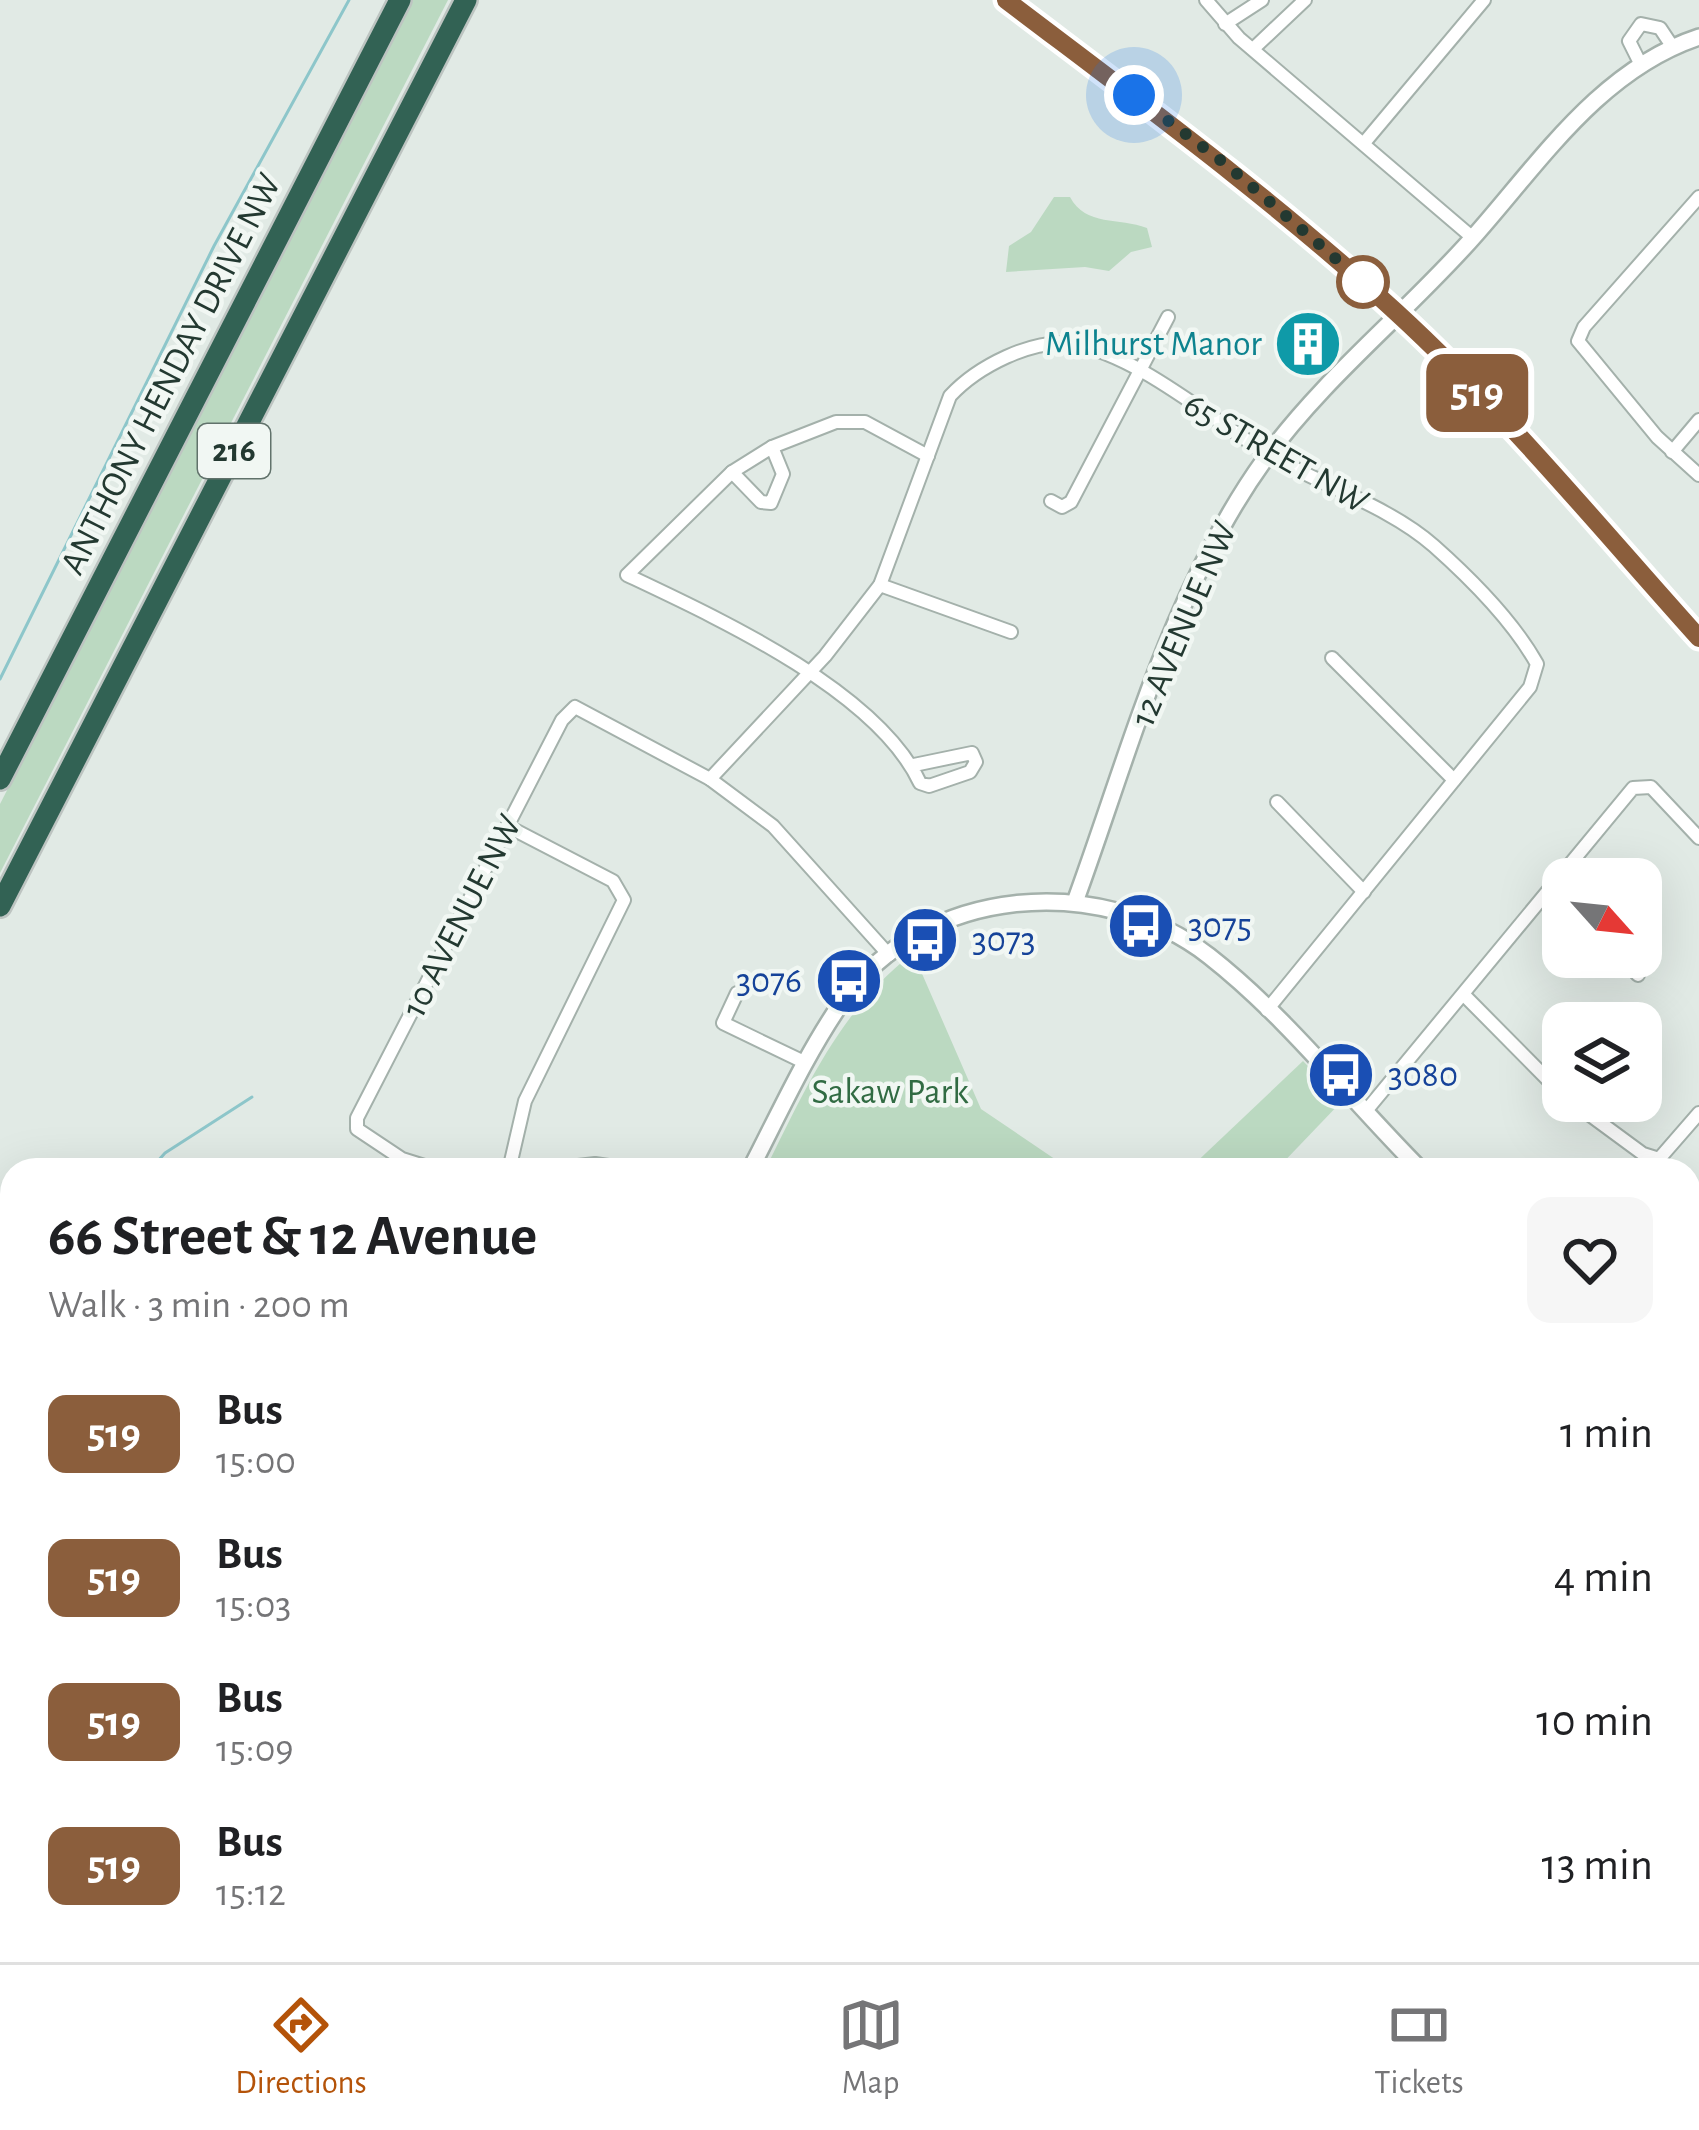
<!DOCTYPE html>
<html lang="en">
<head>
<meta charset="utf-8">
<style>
  :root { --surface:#fff; --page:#f6f6f6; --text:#202124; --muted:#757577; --line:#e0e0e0; --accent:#b45309 }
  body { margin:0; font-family:"Alegreya Sans",sans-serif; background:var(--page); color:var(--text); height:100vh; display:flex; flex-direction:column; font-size:45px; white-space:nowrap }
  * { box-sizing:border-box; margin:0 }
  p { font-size:39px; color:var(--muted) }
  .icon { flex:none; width:66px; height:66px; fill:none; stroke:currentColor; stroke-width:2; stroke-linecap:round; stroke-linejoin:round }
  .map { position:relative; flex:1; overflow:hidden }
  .details { position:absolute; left:0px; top:1158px; width:1701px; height:804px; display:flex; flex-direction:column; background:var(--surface); border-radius:36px 36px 0 0; box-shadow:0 12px 48px #0002 }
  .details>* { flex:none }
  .badge { padding:0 24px; border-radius:18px; font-size:42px; line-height:78px }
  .needle { width:78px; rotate:117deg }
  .fabs { position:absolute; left:1542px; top:858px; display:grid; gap:24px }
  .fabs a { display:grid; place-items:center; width:120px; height:120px; border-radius:24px; background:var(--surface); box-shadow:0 12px 48px #0002; font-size:60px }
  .you { position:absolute; width:60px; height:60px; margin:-30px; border:9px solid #fff; border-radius:50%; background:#1a73e8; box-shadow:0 0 0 18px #1a73e833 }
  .map>.badge { position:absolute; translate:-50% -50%; box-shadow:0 0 0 6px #fff }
  .round { display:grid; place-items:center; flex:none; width:126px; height:126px; border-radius:24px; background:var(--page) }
  .head { display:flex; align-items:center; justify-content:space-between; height:204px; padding:0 48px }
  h1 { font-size:57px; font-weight:700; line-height:90px }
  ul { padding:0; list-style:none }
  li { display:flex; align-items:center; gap:36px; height:144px; padding:0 48px }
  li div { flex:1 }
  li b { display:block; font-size:45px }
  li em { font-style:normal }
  li .badge { min-width:132px; font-weight:700; text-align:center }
  .tabs { display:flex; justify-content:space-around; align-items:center; height:168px; border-top:3px solid var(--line); background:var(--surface); font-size:33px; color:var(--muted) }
  .tabs a { display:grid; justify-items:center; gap:6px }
  .tabs .selected { color:var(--accent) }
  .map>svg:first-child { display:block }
</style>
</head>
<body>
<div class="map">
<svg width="1699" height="1962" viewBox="0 0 1699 1962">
  <rect width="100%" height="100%" fill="#e1eae5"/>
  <!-- green -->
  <g fill="#bbd9c1">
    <polygon points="413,0 448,0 0,873 0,804"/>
    <path d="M1054,197H1070C1086,227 1119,217 1147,228L1152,247L1131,252L1109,271L1085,267L1006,272L1009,246L1031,232Z"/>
    <path d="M913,953L981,1109L1071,1170H765C806,1088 839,1011 913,953Z"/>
    <polygon points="1303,1061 1342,1101 1276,1170 1188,1170"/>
    <polygon points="1689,1577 1699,1582 1699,1936 1689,1929"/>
  </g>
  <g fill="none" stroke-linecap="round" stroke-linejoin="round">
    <!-- stream -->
    <g stroke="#8dc6ca" stroke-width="3">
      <polyline points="0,679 214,246 349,0"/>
      <polyline points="150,1170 165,1153 252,1097"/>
      <polyline points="0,1424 12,1408"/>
    </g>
    <defs>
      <g id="minor">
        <polyline points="1206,0 1239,38 1473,238"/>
        <polyline points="1225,24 1262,0"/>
        <polyline points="1253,49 1305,0"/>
        <polyline points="1640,63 1629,41 1641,24 1660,28 1672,46"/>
        <polyline points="1364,143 1484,0"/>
        <polyline points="1699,197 1584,327 1578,341 1657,437 1699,475"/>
        <polyline points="1672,452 1699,420"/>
        <polyline points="732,472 761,502 771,503 783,474 772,447"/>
        <polyline points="1051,501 1062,507 1071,502 1168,317"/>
        <polyline points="880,585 1011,632"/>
        <polyline points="1332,658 1454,780"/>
        <path d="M914,765L972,753L976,762L970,772L929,786L920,783C877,691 718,618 627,575L732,472L772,447L836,422H865L928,456"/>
        <path d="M710,779L825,656L880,585L950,396C977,367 1032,338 1073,344C1139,355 1215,423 1273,457C1324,486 1390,507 1434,546C1470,578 1513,621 1537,664L1530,687L1267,1010"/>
        <polyline points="1277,802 1364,892"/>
        <polyline points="509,827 613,881 624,900 525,1101 509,1170"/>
        <polyline points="1621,957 1638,975"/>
        <polyline points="737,993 723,1023 806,1063"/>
        <polyline points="1464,995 1563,1095"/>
        <polyline points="1571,1101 1643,1154 1659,1159 1699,1113"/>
        <polyline points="1366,1111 1633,788 1651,787 1699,838"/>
        <polyline points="437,1170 402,1159 357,1129 357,1118 562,720 575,707 710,779 773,826 889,955"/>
        <polyline points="544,1170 595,1164 635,1170"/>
        <polyline points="459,1950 504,1962"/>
        <polyline points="1594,1950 1610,1962"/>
        <polyline points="374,1962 380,1950"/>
        <polyline points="542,1962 548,1950"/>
        <polyline points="879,1962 884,1950"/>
        <polyline points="1043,1962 1048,1950"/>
        <polyline points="1415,1962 1420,1950"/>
      </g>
      <g id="tertiary">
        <path d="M1075,902C1129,754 1172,588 1265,459C1325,376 1410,310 1477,233C1542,159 1602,69 1699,37"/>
        <path d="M750,1170C779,1114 806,1054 842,1002C924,885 1101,872 1209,956C1287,1017 1351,1100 1421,1170"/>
        <polyline points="1689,1296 1699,1282"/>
        <polyline points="1689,1369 1699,1374"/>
        <polyline points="1281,1950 1312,1962"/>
        <polyline points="711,1962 716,1950"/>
      </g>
      <path id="secondary" d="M1006,0C1141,102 1280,200 1403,318C1508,419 1602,530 1699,638"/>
      <g id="motorway">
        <polyline points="0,779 400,0"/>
        <polyline points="0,906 466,0"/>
      </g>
    </defs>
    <!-- minor casing -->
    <use href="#minor" stroke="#a4b1ab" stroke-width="16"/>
    <!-- tertiary casing -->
    <use href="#tertiary" stroke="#a4b1ab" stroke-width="20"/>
    <!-- secondary casing -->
    <use href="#secondary" stroke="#a1b4ac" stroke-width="21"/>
    <!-- motorway casing -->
    <use href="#motorway" stroke="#bdc4c1" stroke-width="26"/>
    <!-- minor -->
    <use href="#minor" stroke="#fff" stroke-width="12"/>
    <!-- tertiary -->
    <use href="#tertiary" stroke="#fff" stroke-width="15"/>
    <!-- secondary -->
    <use href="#secondary" stroke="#fff" stroke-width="16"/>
    <!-- motorway -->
    <use href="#motorway" stroke="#326254" stroke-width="21"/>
  </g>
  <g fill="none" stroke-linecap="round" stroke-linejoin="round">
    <defs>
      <path id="line" d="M1006,0C1139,101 1273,199 1396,312C1505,412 1600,528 1699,638"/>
    </defs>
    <!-- line casing -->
    <use href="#line" stroke="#fff" stroke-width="27"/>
    <!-- line -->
    <use href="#line" stroke="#8b5e3c" stroke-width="18"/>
    <!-- walk -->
    <polyline stroke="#233931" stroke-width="12" stroke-dasharray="0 21.6" points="1134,95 1228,166 1363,282"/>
  </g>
  <!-- icons -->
  <defs>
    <symbol id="building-disc" viewBox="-11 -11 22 22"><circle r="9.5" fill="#0f9aa8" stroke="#f1f7f3"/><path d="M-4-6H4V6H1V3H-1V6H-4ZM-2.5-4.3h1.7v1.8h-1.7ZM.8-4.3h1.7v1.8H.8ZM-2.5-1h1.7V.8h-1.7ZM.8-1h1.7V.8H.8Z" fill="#fff"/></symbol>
    <symbol id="bus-disc" viewBox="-11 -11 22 22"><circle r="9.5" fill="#1a4fb4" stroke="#f1f7f3"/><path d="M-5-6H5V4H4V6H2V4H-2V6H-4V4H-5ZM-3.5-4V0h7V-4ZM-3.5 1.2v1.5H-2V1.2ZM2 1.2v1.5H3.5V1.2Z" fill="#fff"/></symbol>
  </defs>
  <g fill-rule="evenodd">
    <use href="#building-disc" x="1270" y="306" width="76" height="76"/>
    <use href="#bus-disc" x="1103" y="888" width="76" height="76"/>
    <use href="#bus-disc" x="887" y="902" width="76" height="76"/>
    <use href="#bus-disc" x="811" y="943" width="76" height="76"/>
    <use href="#bus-disc" x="1303" y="1037" width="76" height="76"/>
  </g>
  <!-- markers -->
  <circle fill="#fff" stroke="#8b5e3c" stroke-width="6" cx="1363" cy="282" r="24"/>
  <g text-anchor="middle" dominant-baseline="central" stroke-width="9" stroke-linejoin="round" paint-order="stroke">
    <!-- shield labels -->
    <rect fill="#f1f7f3" stroke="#61726b" stroke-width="3" x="198" y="424" width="72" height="54" rx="9"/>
    <g font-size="33" font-weight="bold" fill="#233931">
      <text x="234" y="451">216</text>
    </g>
    <!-- culture labels -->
    <g font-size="36" fill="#0d838f" stroke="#f1f7f3" text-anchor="end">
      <text x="1262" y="344">Milhurst Manor</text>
    </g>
    <!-- street labels -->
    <g font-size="36" fill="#233931" stroke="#f1f7f3">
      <text transform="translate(171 374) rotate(-63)">ANTHONY HENDAY DRIVE NW</text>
      <text transform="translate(1276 453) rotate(30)">65 STREET NW</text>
      <text transform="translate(1184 624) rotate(-67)">12 AVENUE NW</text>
      <text transform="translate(462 916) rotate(-63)">10 AVENUE NW</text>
    </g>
    <!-- transit labels -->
    <g font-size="36" fill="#164399" stroke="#f1f7f3" text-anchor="start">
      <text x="1188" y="926">3075</text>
      <text x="972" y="940">3073</text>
      <text x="802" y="981" text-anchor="end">3076</text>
      <text x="1388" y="1075">3080</text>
    </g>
    <!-- park labels -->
    <g font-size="36" fill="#316b43" stroke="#f1f7f3">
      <text x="890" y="1092">Sakaw Park</text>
    </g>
  </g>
</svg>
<div class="fabs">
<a><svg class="needle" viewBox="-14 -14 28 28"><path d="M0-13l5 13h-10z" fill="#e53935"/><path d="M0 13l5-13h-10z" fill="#757577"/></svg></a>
<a><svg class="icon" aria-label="layers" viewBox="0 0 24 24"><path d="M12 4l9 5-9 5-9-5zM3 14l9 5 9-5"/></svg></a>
</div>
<div class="you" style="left:1134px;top:95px"></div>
<b class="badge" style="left:1477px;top:393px;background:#8b5e3c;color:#fff">519</b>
<section class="details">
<div class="head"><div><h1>66 Street &amp; 12 Avenue</h1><p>Walk · 3 min · 200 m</p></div><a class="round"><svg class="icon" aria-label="heart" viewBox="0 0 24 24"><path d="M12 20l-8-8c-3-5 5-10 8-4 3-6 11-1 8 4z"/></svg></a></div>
<ul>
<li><span class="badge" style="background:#8b5e3c;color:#fff">519</span><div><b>Bus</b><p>15:00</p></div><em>1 min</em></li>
<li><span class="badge" style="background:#8b5e3c;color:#fff">519</span><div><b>Bus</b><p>15:03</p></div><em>4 min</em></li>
<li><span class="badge" style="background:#8b5e3c;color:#fff">519</span><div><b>Bus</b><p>15:09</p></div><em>10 min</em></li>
<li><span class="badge" style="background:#8b5e3c;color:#fff">519</span><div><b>Bus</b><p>15:12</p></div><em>13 min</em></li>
</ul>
</section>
</div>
<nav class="tabs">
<a class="selected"><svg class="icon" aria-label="directions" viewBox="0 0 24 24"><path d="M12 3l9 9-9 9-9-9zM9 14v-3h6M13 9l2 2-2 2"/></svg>Directions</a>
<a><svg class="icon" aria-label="map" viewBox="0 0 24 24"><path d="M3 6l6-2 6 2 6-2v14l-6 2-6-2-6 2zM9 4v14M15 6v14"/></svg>Map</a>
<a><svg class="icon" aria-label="tickets" viewBox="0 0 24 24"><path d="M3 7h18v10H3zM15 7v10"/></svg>Tickets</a>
</nav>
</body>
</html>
